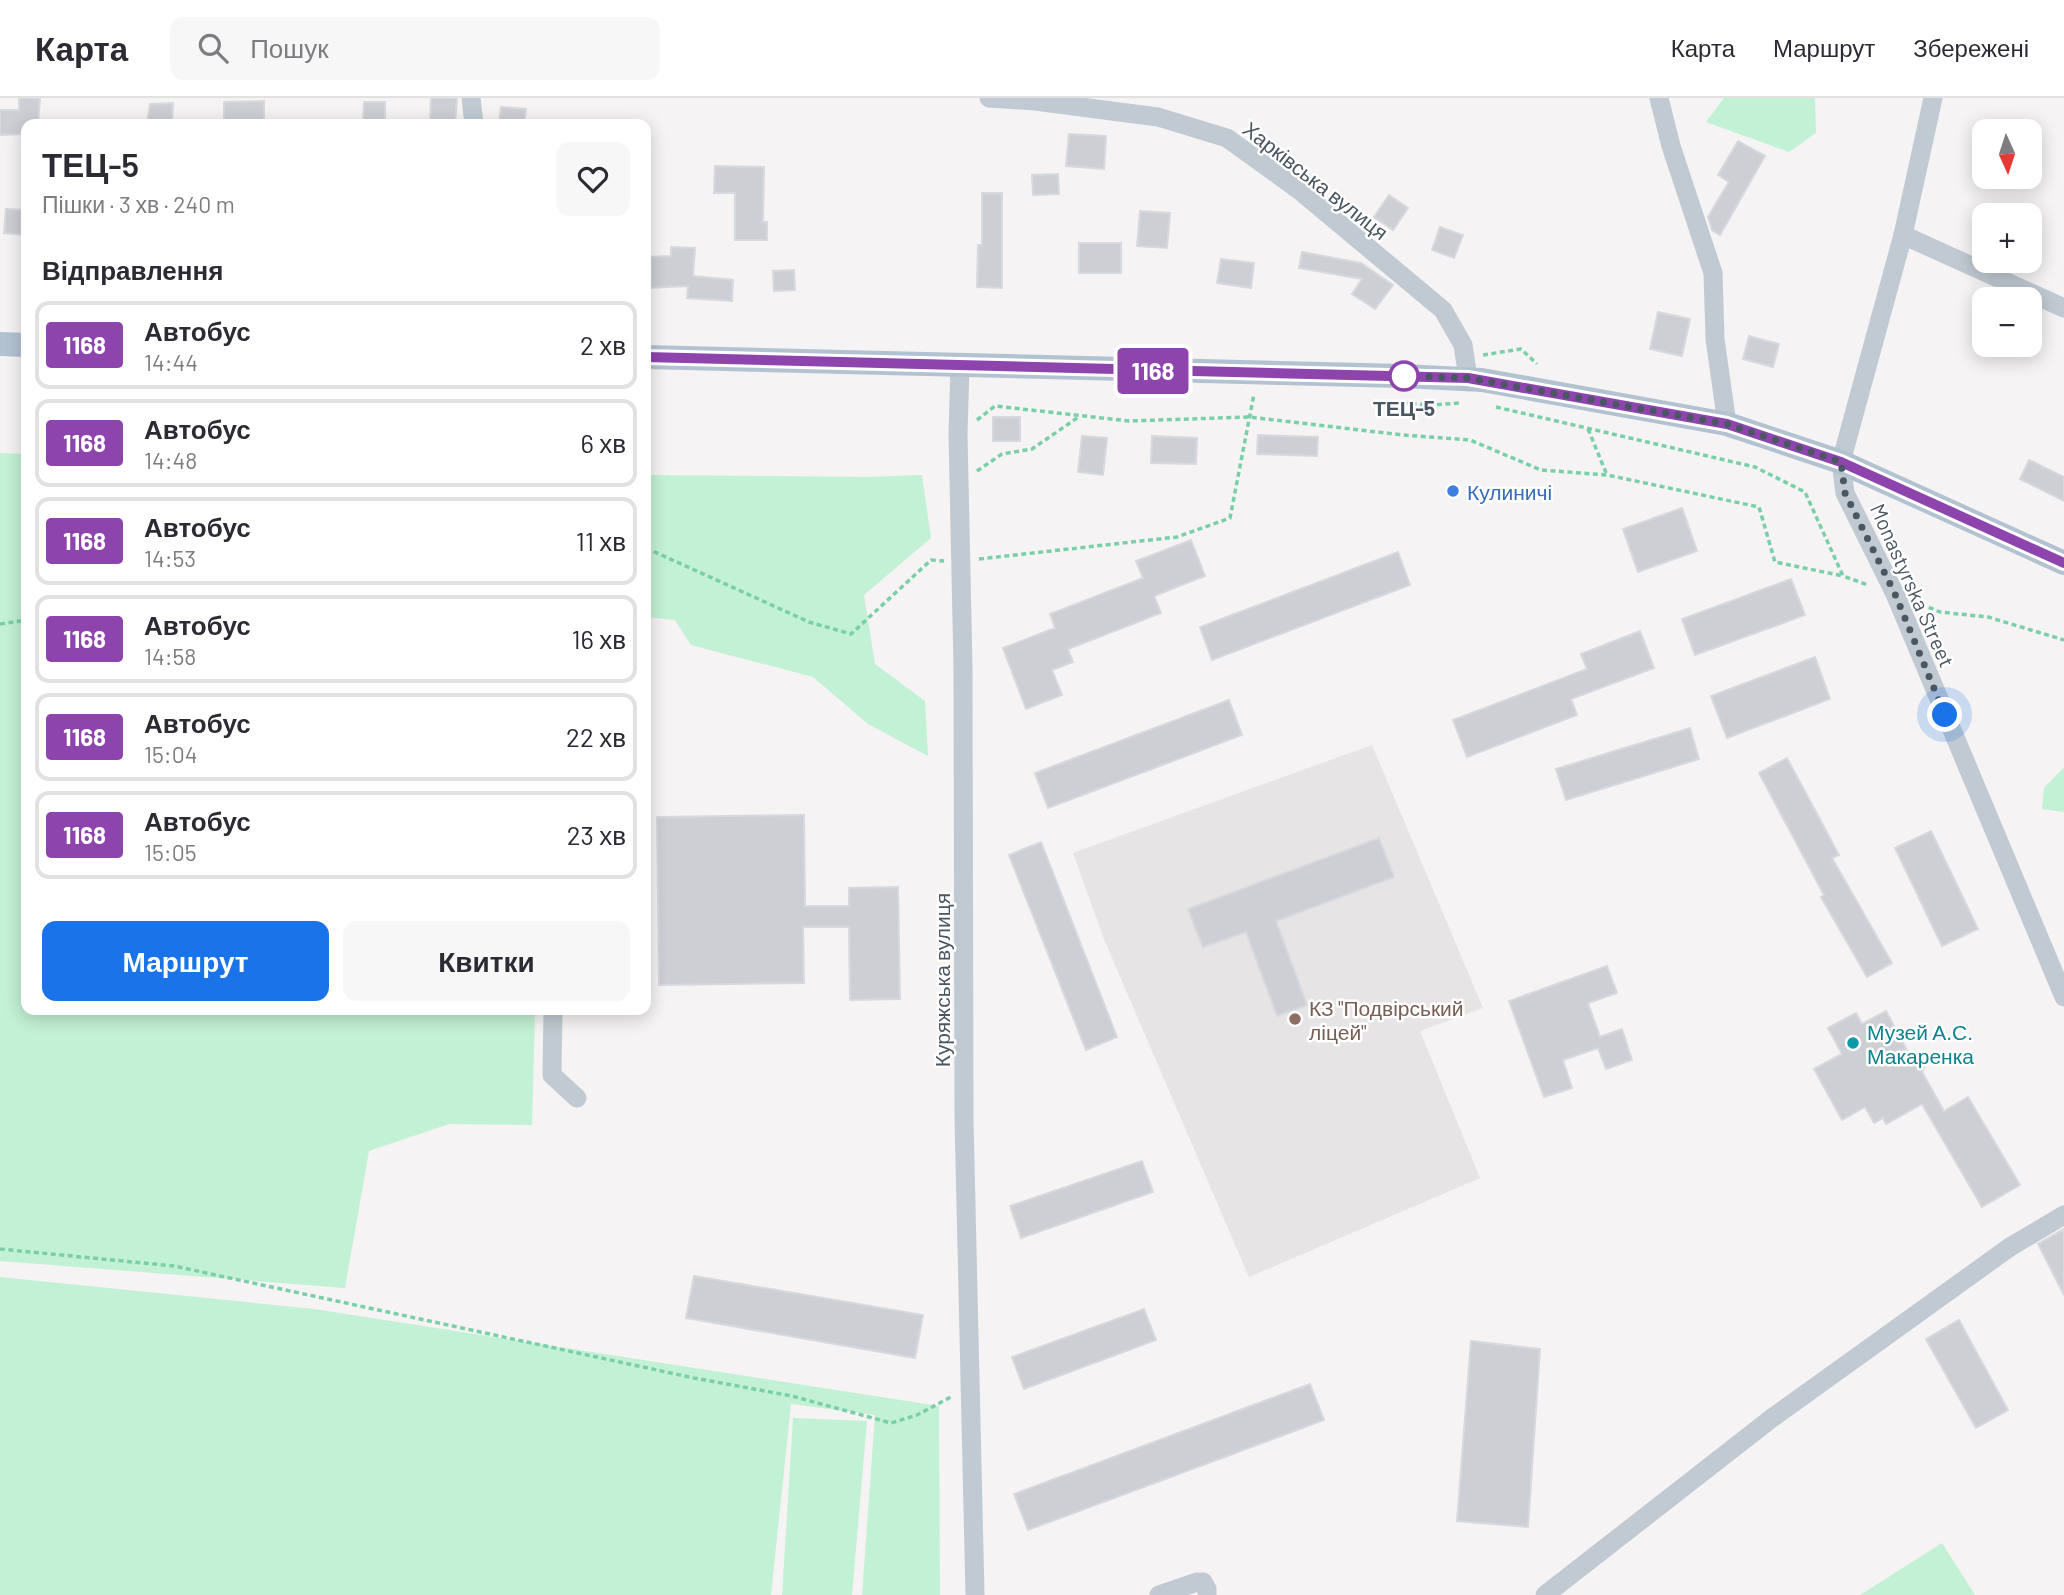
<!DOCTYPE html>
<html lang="uk">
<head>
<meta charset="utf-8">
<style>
  :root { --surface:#fff; --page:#f7f7f7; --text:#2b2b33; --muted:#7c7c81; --line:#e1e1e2; --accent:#1a73e8 }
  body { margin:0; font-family:Barlow,sans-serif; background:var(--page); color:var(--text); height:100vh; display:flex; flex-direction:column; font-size:26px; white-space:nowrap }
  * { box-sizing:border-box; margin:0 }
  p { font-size:23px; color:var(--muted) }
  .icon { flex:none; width:38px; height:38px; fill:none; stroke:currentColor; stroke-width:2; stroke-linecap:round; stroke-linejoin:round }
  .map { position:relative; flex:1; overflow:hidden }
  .side { position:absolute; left:21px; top:21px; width:630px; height:896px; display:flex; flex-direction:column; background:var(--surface); border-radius:14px; box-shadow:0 4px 18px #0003 }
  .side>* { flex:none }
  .badge { padding:0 14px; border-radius:5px; font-size:24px; line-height:46px }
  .needle { width:46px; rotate:177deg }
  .controls { position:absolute; left:1972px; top:21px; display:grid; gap:14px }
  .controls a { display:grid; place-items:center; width:70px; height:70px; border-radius:14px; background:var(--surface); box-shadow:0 4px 18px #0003; font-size:35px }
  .you { position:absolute; width:35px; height:35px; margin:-18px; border:5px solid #fff; border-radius:50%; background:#1a73e8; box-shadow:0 0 0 10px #1a73e833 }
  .map>.badge { position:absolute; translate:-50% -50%; box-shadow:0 0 0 4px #fff }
  h2 { padding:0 21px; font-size:26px; line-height:63px }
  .round { display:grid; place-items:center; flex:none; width:74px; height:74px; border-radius:14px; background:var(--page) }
  .headline { display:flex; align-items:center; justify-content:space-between; height:119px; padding:0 21px }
  h1 { font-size:33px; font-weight:600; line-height:52px }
  .button { display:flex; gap:14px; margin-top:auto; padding:14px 21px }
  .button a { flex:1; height:80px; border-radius:14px; background:var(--accent); color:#fff; font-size:28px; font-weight:600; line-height:80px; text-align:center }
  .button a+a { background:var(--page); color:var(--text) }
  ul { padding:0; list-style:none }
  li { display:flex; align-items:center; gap:21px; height:88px; margin:0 14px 10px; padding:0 7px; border:4px solid var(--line); border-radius:14px }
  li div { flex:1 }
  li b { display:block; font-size:26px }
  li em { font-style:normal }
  li .badge { min-width:77px; font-weight:700; text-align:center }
  header { display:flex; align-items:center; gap:42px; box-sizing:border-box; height:98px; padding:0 35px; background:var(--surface); border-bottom:2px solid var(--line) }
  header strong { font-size:33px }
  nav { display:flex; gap:38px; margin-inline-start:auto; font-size:24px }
  .search { width:490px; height:63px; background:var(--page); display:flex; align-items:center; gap:18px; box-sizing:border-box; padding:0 24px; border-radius:14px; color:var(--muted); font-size:26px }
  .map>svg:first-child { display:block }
</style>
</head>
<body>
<header>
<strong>Карта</strong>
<div class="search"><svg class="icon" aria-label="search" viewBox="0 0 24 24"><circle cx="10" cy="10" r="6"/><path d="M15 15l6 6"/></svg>Пошук</div>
<nav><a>Карта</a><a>Маршрут</a><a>Збережені</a></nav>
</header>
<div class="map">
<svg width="2064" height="1497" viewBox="0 0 2064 1497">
  <rect width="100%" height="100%" fill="#f5f3f3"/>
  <!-- education -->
  <polygon fill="#e6e4e5" points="1372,647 1483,910 1420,933 1480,1080 1249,1179 1104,841 1073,755"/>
  <!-- green -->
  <g fill="#c3f1d5">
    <polygon points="1724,0 1815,0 1816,35 1789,54 1706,24"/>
    <polygon points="0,355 26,356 26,912 535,912 532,1027 449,1026 369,1053 345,1190 0,1163"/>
    <polygon points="646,377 870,379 922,377 931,440 864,497 875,566 925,603 928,658 868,626 813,579 691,547 675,522 646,519"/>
    <polygon points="2064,669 2064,714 2042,711 2044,690"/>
    <polygon points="0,1179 314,1211 939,1308 940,1497 862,1497 875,1317 791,1306 771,1497 0,1497"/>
    <polygon points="793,1320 867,1323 852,1497 782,1497"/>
    <polygon points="1942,1445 1975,1497 1860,1497"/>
  </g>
  <!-- building -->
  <g fill="#cdcfd5" stroke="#d7d9de" stroke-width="2">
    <polygon points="19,0 40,0 38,26 26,26 26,36 0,37 0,12 19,12"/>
    <polygon points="431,0 457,0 455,26 430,26"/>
    <polygon points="264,3 264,26 224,26 224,4"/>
    <polygon points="364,4 385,4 385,26 363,26"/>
    <polygon points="173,5 172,26 147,26 150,6"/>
    <polygon points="501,9 526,11 524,26 499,26"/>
    <polygon points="1069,36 1106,38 1104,71 1066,68"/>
    <polygon points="1738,43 1765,58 1720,137 1712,132 1708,119 1729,84 1718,77"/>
    <polygon points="715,68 764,69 763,124 767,124 767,142 735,142 735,95 714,95"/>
    <polygon points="1058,76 1059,96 1033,97 1032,77"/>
    <polygon points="982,95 1002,95 1002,190 977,189 978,147 982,147"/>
    <polygon points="1389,97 1408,110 1393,132 1374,119"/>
    <polygon points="6,111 26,112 26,137 4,135"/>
    <polygon points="1140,113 1170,115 1167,150 1137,148"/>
    <polygon points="1440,129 1463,137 1454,160 1432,152"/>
    <rect x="1079" y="145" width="42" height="30"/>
    <polygon points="671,149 695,150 693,178 733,182 732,203 687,200 688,188 648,190 646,159 671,158"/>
    <polygon points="1302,154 1361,165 1393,187 1375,211 1352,196 1362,181 1299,170"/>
    <polygon points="1221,161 1254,165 1251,190 1217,185"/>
    <polygon points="794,172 795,192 774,193 773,173"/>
    <polygon points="1658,214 1690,221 1682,258 1650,251"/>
    <polygon points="1749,238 1779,246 1773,269 1743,261"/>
    <rect x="993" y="319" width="27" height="24"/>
    <polygon points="1258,337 1318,339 1317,358 1257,356"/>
    <polygon points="1082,338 1107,340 1103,377 1078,374"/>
    <polygon points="1152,338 1197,340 1196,366 1151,365"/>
    <polygon points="2029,362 2064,379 2064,403 2020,381"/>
    <polygon points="1682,410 1697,453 1638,474 1623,431"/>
    <polygon points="1191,442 1205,478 1154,498 1161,515 1068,551 1073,564 1052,572 1062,597 1026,611 1003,550 1055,530 1050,516 1143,480 1136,463"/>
    <polygon points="1398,454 1410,487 1212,562 1200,529"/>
    <polygon points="1791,481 1805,517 1695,557 1682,521"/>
    <polygon points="1640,533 1654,570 1571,601 1577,617 1467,659 1453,622 1587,571 1581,556"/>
    <polygon points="1815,559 1830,601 1727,640 1711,598"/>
    <polygon points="1229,602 1242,637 1048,710 1035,675"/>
    <polygon points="1690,630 1699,661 1566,702 1556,671"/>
    <polygon points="1787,660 1839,757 1832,760 1892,865 1867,879 1821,799 1824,797 1759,675"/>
    <polygon points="804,717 805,808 849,808 849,790 898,789 900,901 850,902 849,829 803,829 804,885 659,887 657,719"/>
    <polygon points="1931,733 1978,831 1942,848 1895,750"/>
    <polygon points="1379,740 1394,779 1276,823 1307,907 1277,918 1246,834 1203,849 1188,811"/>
    <polygon points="1041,744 1117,939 1086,952 1009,757"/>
    <polygon points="1607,868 1617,895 1588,905 1600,939 1622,931 1632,962 1606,971 1598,950 1563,962 1572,990 1544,999 1509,903"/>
    <polygon points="1886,913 1911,960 1917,956 1925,968 1922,974 1944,1013 1968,999 2020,1087 1982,1109 1922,1006 1886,1026 1883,1020 1874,1025 1865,1009 1842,1022 1814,971 1842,956 1828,930 1856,915 1862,926"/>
    <polygon points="1142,1063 1153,1094 1021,1140 1010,1108"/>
    <polygon points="2064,1131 2064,1197 2038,1146"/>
    <polygon points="694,1178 923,1217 915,1260 686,1220"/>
    <polygon points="1144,1211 1156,1242 1024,1291 1012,1259"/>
    <polygon points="1959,1222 2008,1312 1976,1330 1926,1241"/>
    <polygon points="1471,1243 1540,1251 1528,1429 1457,1423"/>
    <polygon points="1310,1286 1324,1322 1028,1432 1014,1396"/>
  </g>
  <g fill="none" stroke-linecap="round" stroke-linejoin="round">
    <!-- path -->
    <g stroke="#7ad0a6" stroke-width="3.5" stroke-dasharray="5 3.5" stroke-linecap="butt">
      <polyline points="1483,257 1521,251 1537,266"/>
      <polyline points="1403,305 1432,307 1460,305"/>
      <polyline points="1496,309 1755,369 1805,394 1843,478 1868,487"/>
      <polyline points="977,322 995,308 1129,323 1249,319 1403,337 1470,342 1541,372 1607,377 1759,409 1775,464 1843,478"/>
      <polyline points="1588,331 1607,377"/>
      <polyline points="977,373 1002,356 1032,351 1080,318"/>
      <polyline points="646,450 809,524 851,536 931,462 944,463"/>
      <polyline points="979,461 1177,439 1230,420 1254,296"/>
      <polyline points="1921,506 1940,514 1988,519 2064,542"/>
      <polyline points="0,526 26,522"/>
      <polyline points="0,1151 174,1168 694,1280 792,1298 891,1325 917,1317 951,1299"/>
    </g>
    <!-- minor -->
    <g stroke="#c1cad2" stroke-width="19">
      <polyline points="471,0 474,26"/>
      <polyline points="989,0 1035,3 1158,19 1227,40 1299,92 1443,212 1463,247 1468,280"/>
      <polyline points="1659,0 1671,48 1713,175 1715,241 1727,326"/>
      <polyline points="1933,0 1903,137 1841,364 1845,395 1895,496 2064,899"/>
      <polyline points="1903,137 2064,210"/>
      <polyline points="960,267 958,336 963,569 964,1021 975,1497"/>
      <polyline points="553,912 552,977 577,1000"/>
      <polyline points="1159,1497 1197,1484 1203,1484 1207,1491 1207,1497"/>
      <polyline points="1545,1497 1772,1320 2010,1149 2064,1117"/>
    </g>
    <!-- major -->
    <g stroke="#b3c2d1" stroke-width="24">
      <polyline points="0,246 26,247"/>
      <polyline points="646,259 1403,278 1482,282 1727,326 1841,364 2064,465"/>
    </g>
  </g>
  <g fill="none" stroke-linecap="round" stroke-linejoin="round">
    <defs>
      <polyline id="line" points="646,259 1468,280 1727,326 1841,364 2064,465"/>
    </defs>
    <!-- line casing -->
    <use href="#line" stroke="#fff" stroke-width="16"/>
    <!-- line -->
    <use href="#line" stroke="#8e44ad" stroke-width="10"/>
    <!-- walk -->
    <polyline stroke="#4a5661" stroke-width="7" stroke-dasharray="0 12.6" points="1404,278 1468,280 1727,326 1841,364 1845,395 1895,496 1945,617"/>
  </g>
  <!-- markers -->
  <circle fill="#fff" stroke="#8e44ad" stroke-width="3.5" cx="1404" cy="278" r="14"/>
  <circle fill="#3f7fe0" stroke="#fff" stroke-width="2.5" cx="1453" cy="393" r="7"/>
  <circle fill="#8d6e63" stroke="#fff" stroke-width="2.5" cx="1295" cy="921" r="7"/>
  <circle fill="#0f9aa8" stroke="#fff" stroke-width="2.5" cx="1853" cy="945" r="7"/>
  <g text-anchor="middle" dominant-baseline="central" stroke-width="5" stroke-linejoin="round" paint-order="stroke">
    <!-- street labels -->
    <g font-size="21" fill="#4a5661" stroke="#fff">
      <text transform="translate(1316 82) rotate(38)">Харківська вулиця</text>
      <text transform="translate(1913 487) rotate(66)">Monastyrska Street</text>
      <text transform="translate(941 882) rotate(-90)">Куряжська вулиця</text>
    </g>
    <!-- stop labels -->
    <g font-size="21" font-weight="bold" fill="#4a5661" stroke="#fff">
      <text x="1404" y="309">ТЕЦ-5</text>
    </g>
    <!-- shop labels -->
    <g font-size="21" fill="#366cbe" stroke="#fff" text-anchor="start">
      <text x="1467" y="393">Кулиничі</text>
    </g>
    <!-- education labels -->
    <g font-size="21" fill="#785e54" stroke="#fff" text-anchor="start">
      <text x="1309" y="909">КЗ "Подвірський<tspan x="1309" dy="24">ліцей"</tspan></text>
    </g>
    <!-- culture labels -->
    <g font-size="21" fill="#0d838f" stroke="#fff" text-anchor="start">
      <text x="1867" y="933">Музей А.С.<tspan x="1867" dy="24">Макаренка</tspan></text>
    </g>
  </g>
</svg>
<div class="controls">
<a><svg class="needle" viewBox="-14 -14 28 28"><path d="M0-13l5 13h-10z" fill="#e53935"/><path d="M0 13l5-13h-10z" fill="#7c7c81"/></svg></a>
<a>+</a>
<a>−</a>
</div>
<div class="you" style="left:1945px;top:617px"></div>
<b class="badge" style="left:1153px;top:273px;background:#8e44ad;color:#fff">1168</b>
<section class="side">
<div class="headline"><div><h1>ТЕЦ-5</h1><p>Пішки · 3 хв · 240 m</p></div><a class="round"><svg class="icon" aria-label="heart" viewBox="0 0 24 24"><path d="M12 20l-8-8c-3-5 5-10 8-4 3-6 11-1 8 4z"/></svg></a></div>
<h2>Відправлення</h2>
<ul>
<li><span class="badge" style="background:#8e44ad;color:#fff">1168</span><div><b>Автобус</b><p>14:44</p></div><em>2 хв</em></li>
<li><span class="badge" style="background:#8e44ad;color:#fff">1168</span><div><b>Автобус</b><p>14:48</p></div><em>6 хв</em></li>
<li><span class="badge" style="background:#8e44ad;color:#fff">1168</span><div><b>Автобус</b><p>14:53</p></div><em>11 хв</em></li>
<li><span class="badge" style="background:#8e44ad;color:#fff">1168</span><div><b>Автобус</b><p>14:58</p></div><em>16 хв</em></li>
<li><span class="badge" style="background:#8e44ad;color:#fff">1168</span><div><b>Автобус</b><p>15:04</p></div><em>22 хв</em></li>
<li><span class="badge" style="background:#8e44ad;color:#fff">1168</span><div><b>Автобус</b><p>15:05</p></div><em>23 хв</em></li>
</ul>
<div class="button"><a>Маршрут</a><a>Квитки</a></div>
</section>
</div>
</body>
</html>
